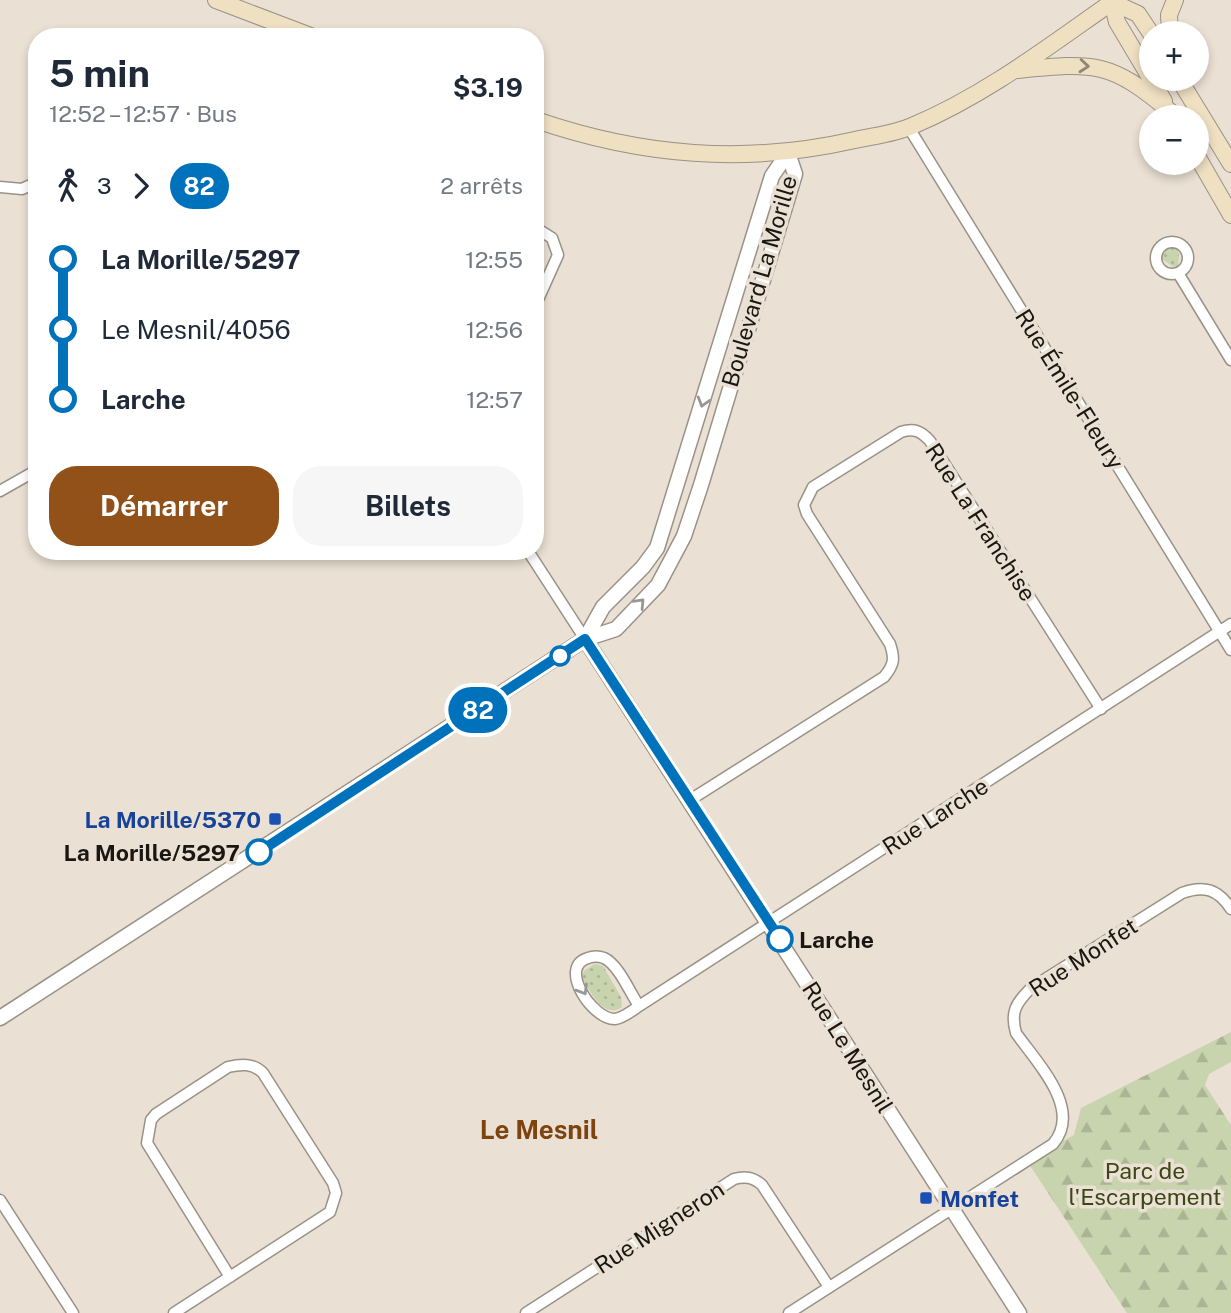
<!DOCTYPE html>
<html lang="fr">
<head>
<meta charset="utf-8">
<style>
  :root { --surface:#fff; --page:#f6f6f7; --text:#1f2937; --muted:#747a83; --accent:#915119 }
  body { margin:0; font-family:"Public Sans",sans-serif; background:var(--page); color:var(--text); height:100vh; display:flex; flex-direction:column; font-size:26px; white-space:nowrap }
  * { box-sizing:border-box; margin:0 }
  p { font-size:23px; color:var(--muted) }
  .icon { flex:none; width:38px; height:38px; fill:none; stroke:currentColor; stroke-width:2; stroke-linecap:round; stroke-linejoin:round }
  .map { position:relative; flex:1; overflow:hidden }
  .sheet { position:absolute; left:28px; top:28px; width:516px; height:532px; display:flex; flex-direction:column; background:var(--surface); border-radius:28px; box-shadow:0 4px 10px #0003 }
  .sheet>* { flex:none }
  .badge { padding:0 14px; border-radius:23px; font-size:24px; line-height:46px }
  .buttons { position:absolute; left:1139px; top:21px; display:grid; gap:14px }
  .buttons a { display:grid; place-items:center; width:70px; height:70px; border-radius:50%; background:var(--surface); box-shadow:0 4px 10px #0003; font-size:35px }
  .map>.badge { position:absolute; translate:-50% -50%; box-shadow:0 0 0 4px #fff }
  .legs { display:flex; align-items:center; gap:10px; height:77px; padding:0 21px; font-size:23px }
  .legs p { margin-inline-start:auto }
  .summary { display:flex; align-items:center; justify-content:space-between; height:119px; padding:0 21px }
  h1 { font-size:38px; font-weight:700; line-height:52px }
  .primary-button { display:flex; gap:14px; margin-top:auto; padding:14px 21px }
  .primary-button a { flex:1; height:80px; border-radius:28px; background:var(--accent); color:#fff; font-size:28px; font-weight:700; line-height:80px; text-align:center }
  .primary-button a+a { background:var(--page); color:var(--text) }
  ul { padding:0 21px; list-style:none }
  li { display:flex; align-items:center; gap:24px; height:70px; font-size:26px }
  li i { display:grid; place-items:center; width:10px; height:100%; margin:0 9px; background:currentColor }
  li i::after { content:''; width:18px; height:18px; margin:-9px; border:5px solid; border-radius:50%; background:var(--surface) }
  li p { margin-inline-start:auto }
  li:first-child i { background:linear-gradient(#0000 50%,currentColor 0) }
  li:last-child i { background:linear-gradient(currentColor 50%,#0000 0) }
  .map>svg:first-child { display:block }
</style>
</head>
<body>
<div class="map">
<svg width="1231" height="1313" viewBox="0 0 1231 1313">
  <defs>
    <pattern id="grass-dots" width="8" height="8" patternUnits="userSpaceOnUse" patternTransform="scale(1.75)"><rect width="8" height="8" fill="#c8d4ae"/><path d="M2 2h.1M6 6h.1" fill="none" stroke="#abb595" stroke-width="1.8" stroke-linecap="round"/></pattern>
    <pattern id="forest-firs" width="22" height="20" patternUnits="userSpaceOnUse" patternTransform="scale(1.75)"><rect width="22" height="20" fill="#c8d4ae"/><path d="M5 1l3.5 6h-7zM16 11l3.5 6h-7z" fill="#abb595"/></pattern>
  </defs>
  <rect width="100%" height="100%" fill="#eae0d3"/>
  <!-- grass -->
  <g fill="url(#grass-dots)">
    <polygon points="1166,247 1175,247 1179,253 1178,270 1162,259 1161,253"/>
    <path d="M595,964L603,966L621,997L622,1007C603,1020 590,990 581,977L585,970Z"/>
  </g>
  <!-- forest -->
  <polygon fill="url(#forest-firs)" points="1231,1032 1231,1062 1209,1074 1205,1085 1231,1125 1231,1313 1127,1313 1027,1161 1074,1135 1081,1108"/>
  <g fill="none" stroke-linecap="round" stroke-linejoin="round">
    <defs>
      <g id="minor">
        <polyline points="909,128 1231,650"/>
        <polyline points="0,187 22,189 37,182"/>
        <polyline points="536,228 552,238 558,255 536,304"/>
        <circle cx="1172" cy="258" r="16"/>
        <polyline points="1178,273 1231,360"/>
        <polyline points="0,491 37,470"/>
        <polyline points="528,551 585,639"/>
        <path d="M690,800L884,677C894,665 895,659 890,644L807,514L804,505L813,487L901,432C914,428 921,431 930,441L1101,709"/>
        <path d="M639,1006C630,993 619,965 604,958C599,956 593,956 588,958C557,967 593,1020 615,1019C623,1018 632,1011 639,1006L1231,624"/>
        <polyline points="0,1200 73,1313"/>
        <path d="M174,1313L330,1212L336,1193L333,1183L263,1073C253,1063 241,1064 228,1067L156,1114L151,1120L147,1143L230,1277"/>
        <path d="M526,1313L734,1179C745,1176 753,1177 762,1185L829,1287"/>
        <path d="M789,1313L1053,1144C1083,1109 1037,1063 1016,1033C1010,1012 1016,1003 1031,988L1182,893C1204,885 1218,889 1231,909"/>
      </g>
      <g id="tertiary">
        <polyline points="585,639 1019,1313"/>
        <polyline points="585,639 603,607 643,567 657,548 772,176 788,153"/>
        <polyline points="0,1018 585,639 616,629 658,585 684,536 701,485 795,174 788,153"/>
      </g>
      <g id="secondary">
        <polyline points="216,0 313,37"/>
        <polyline points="1112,2 1117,22 1164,101"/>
        <polyline points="1112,2 1138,14 1152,35"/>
        <polyline points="1170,33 1169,15 1175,0"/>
        <path d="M1018,70C1095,62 1111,61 1172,113"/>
        <polyline points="1179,79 1231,164"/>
        <path d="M536,120C641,156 745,165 855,140C873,136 894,134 912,126C986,95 1049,46 1115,0"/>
        <polyline points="1197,156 1231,215"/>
      </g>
    </defs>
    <!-- minor casing -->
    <use href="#minor" stroke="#9b9287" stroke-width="13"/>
    <!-- tertiary casing -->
    <use href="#tertiary" stroke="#9b9287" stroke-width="17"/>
    <!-- secondary casing -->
    <use href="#secondary" stroke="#9b9287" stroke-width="18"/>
    <!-- minor -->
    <use href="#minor" stroke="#fff" stroke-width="10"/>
    <!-- tertiary -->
    <use href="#tertiary" stroke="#fff" stroke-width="14"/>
    <!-- secondary -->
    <use href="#secondary" stroke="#efe0c2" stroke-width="16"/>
  </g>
  <!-- one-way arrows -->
  <defs><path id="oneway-chevron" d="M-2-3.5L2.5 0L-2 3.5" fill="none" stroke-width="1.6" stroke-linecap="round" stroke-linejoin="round" transform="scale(1.75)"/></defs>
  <use stroke="#8f8673" href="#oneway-chevron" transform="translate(1084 66) rotate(5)"/>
  <g stroke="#989794">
    <use href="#oneway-chevron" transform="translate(703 402) rotate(107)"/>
    <use href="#oneway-chevron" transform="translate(640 603) rotate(-47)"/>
    <use href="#oneway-chevron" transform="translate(583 990) rotate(59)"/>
  </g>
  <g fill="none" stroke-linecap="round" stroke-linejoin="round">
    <defs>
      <polyline id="line-1" points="259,852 585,639 780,939"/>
    </defs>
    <!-- line-1 casing -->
    <use href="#line-1" stroke="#fff" stroke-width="16"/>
    <!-- line-1 -->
    <use href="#line-1" stroke="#0072bc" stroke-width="10"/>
  </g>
  <!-- markers -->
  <g fill="#fff" stroke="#0072bc" stroke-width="3.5">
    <circle cx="560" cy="656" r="9"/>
    <circle cx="259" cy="852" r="12"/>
    <circle cx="780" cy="939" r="12"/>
  </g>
  <g fill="#1a4fb4" stroke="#eae0d3" stroke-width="2.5">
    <rect x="268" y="812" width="14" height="14" rx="3.5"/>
    <rect x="919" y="1191" width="14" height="14" rx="3.5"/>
  </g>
  <g text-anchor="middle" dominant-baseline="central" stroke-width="7" stroke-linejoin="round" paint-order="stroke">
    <!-- street labels -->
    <g font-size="23" fill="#1a1712" stroke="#eae0d3">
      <text transform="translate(759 281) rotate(-74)">Boulevard La Morille</text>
      <text transform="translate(1070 389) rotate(58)">Rue Émile-Fleury</text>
      <text transform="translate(981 522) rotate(57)">Rue La Franchise</text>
      <text transform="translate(935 816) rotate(-33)">Rue Larche</text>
      <text transform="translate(1083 957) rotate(-33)">Rue Monfet</text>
      <text transform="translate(848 1047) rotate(58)">Rue Le Mesnil</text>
      <text transform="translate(659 1227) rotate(-33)">Rue Migneron</text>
    </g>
    <!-- transit labels -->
    <g font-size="23" font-weight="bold" fill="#164399" stroke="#eae0d3" text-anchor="end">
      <text x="261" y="819">La Morille/5370</text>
      <text x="940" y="1198" text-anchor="start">Monfet</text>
    </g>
    <!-- stop labels -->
    <g font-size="23" font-weight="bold" fill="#1a1712" stroke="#eae0d3" text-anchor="end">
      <text x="240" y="852">La Morille/5297</text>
      <text x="799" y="939" text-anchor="start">Larche</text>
    </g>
    <!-- park labels -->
    <g font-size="23" fill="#3a4613" stroke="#eae0d3">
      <text x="1145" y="1170">Parc de<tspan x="1145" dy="26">l'Escarpement</tspan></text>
    </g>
    <!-- quarter labels -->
    <g font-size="26" font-weight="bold" fill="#7d440f" stroke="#eae0d3">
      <text x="539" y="1129">Le Mesnil</text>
    </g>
  </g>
</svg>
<div class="buttons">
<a>+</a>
<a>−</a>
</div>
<b class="badge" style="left:478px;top:710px;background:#0072bc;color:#fff">82</b>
<section class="sheet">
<div class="summary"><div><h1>5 min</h1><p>12:52 – 12:57 · Bus</p></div><b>$3.19</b></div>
<div class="legs"><svg class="icon" aria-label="walk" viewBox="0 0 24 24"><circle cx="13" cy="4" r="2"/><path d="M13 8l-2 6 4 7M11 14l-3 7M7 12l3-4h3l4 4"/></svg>3<svg class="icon" aria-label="forward" viewBox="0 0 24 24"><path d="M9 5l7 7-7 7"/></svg><b class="badge" style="background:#0072bc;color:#fff">82</b><p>2 arrêts</p></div>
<ul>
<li><i style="color:#0072bc"></i><b>La Morille/5297</b><p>12:55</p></li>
<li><i style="color:#0072bc"></i><span>Le Mesnil/4056</span><p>12:56</p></li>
<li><i style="color:#0072bc"></i><b>Larche</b><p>12:57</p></li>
</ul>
<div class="primary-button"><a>Démarrer</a><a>Billets</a></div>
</section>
</div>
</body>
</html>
